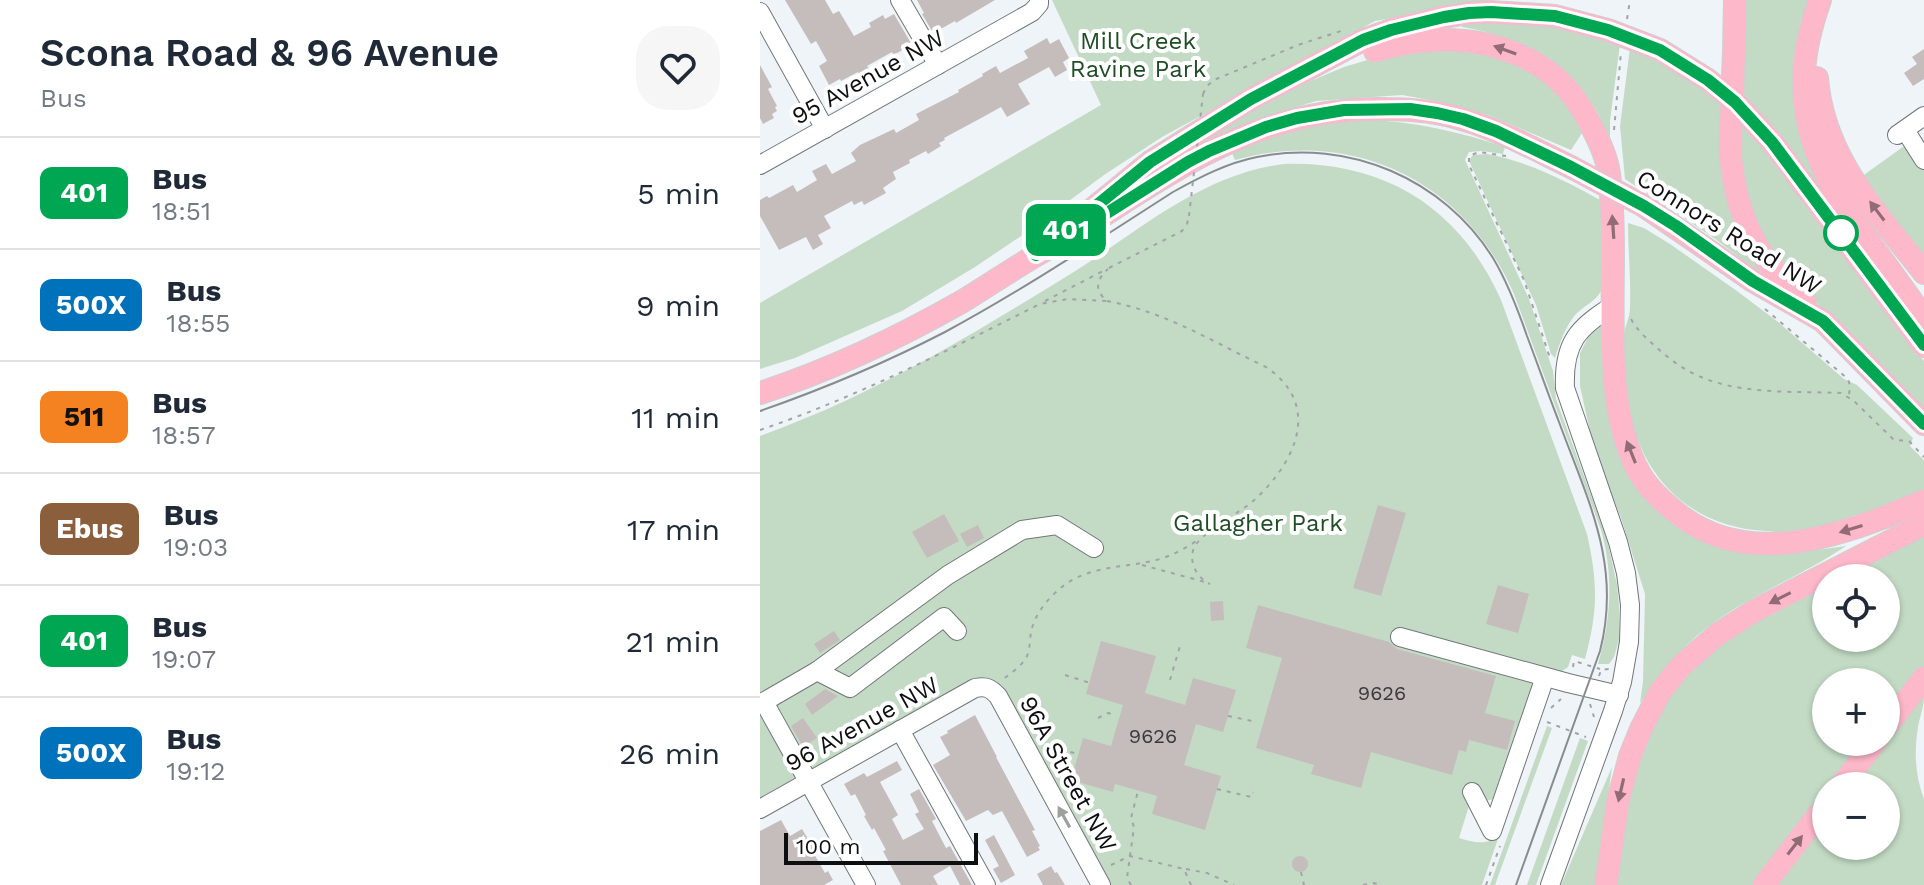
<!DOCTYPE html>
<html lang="en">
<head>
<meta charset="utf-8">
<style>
  :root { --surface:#fff; --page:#f6f6f7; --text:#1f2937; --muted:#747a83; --line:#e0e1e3 }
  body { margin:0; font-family:"Work Sans",sans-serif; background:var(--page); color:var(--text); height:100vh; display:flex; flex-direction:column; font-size:30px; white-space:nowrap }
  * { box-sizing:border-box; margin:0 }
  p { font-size:26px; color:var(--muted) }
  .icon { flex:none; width:44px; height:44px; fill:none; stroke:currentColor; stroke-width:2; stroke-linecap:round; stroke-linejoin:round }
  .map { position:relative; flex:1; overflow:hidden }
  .sheet { display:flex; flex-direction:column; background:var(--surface); width:760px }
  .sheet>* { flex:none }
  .badge { padding:0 16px; border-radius:12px; font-size:28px; line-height:52px }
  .tools { position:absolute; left:1052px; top:564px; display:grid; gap:16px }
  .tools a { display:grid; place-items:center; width:88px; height:88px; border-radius:50%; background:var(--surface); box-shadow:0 2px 6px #0004; font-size:40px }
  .scale { position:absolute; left:24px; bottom:20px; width:194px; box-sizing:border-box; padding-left:8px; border:4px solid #0d0e10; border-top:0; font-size:22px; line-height:28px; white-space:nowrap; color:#0d0e10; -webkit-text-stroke:6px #fff; paint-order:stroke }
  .map>.badge { position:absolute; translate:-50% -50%; box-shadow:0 0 0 4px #fff }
  .round { display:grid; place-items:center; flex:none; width:84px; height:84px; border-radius:32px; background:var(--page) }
  .overview { display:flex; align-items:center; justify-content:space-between; height:136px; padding:0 40px }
  h1 { font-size:38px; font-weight:600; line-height:60px }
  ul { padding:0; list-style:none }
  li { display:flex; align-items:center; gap:24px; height:112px; padding:0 40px; border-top:2px solid var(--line) }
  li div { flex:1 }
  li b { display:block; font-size:30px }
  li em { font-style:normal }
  li .badge { min-width:88px; font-weight:700; text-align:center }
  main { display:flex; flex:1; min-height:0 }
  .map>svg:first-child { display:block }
</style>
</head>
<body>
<main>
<section class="sheet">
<div class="overview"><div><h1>Scona Road &amp; 96 Avenue</h1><p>Bus</p></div><a class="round"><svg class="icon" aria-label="heart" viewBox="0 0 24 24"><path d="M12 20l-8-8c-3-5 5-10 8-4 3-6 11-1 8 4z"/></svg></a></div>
<ul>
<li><span class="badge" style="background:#00a651;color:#fff">401</span><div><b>Bus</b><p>18:51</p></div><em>5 min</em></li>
<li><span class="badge" style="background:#0072bc;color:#fff">500X</span><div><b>Bus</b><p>18:55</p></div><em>9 min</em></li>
<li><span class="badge" style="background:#f58220;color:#111">511</span><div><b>Bus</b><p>18:57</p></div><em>11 min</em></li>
<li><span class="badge" style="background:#8b5e3c;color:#fff">Ebus</span><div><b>Bus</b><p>19:03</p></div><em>17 min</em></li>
<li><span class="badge" style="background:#00a651;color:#fff">401</span><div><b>Bus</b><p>19:07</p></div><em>21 min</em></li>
<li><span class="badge" style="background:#0072bc;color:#fff">500X</span><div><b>Bus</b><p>19:12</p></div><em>26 min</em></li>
</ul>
</section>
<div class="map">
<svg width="1164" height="885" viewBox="0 0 1164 885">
  <rect width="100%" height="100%" fill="#eff4f8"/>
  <!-- green -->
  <g fill="#c3dbc5">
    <polygon points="292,0 730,0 716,5 615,21 402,137 344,175 267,232 215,267 142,311 35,358 0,369 0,303 341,105"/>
    <polygon points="984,0 1048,0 1040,25 1036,58 1067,195 1064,196 982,102"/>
    <path d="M751,21L794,25L860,44L850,121V144C846,134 844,124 839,115C811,62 758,36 702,27V23Z"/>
    <polygon points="707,47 769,68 793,86 824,130 811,150 731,116 686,103 642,95 556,101 491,121 410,162 459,126 529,90 584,67 631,53"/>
    <polygon points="870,48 912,68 961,104 964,173 1007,278 954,238 865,179 860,126"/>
    <path d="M606,120C653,121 700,132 745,147L743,154L722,151L709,152L705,160L769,299L793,371L796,399L847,539L857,585L859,605V640L854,657L849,664H838C851,619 854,576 841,530L754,294C705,181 593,127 475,160L470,149C513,132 559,122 606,120Z"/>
    <polygon points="981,122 1044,196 1164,361 1164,412 1051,297 1008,246 988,202 980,154"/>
    <polygon points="1147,144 1164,170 1164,259 1101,177"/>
    <path d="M727,154C770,162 806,181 844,202L847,291H841C836,301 824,306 816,314C805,327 800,342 795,358L791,354L776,305L710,163L709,160L713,155Z"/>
    <path d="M524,164C625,161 700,208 741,300L827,534C838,583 838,611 825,659L812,655L808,667L771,692L737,798L709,806L699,838C715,843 726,845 739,836L722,885H350L310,807L241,688C233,677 228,677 214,678L0,800V436C29,425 57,414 85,401C161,366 232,322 304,278C375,235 438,175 524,164Z"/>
    <path d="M868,223L884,228L910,244L977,291L1018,322L1084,379L1097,385L1153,438L1150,446L1164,460V489C1123,507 1077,527 1032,532C1024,533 1015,532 1007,531C927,528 874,471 867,392C865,374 863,355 864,337C864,327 870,318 870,308C871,279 868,251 868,223Z"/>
    <path d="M845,322L879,488L993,553L1026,554L1086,546C1035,581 972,601 927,645C909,662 895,684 880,703L883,682L885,594L861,518L835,454L820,386V353L831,332L838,325Z"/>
    <polygon points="1164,535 1164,666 1126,713 1126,682 1066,682 1066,742 1103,742 1068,786 1066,786 1066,788 992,885 855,885 874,773 903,706 933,668 965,641 1005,616 1066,585 1066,638 1126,638 1126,578 1079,578"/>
    <path d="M1164,695C1164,707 1160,716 1158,727C1154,752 1155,775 1164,799V885H1017L1066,822V846H1126V786H1094Z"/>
    <polygon points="787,726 792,728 735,885 730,885"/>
    <polygon points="820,738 828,741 776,885 767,885"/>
    <polygon points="852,767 836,885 801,885"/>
  </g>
  <!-- building -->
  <g fill="#c4bdbc">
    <polygon points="25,0 65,0 73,14 79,11 94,36 111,27 109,23 123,15 125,19 134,14 152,45 137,53 133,54 132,52 107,66 109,69 99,75 98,72 81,81 80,79 69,85 59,66 67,61 56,41 51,44"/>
    <polygon points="157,0 235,0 196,23 195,21 177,31 176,29 172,31 162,14 164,13"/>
    <polygon points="287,38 290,44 299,39 309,58 303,62 307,70 295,77 289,67 258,84 270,104 247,117 241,107 223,117 184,138 185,140 179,143 181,146 168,154 166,151 149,160 150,163 133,172 136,179 123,188 126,193 104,205 102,201 94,205 92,201 64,216 71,228 58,235 63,244 53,250 46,237 19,250 0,216 0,200 7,196 9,198 33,185 37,192 57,180 52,171 66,164 72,174 96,161 91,153 100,145 134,129 136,133 159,120 156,114 199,92 198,90 223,76 222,74 236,66 240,73 268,58 264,51"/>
    <polygon points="1164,49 1164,79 1153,86 1144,73 1157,64 1152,57"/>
    <polygon points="0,65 12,87 8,89 17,106 15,107 17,111 12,114 14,118 3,124 0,118"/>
    <polygon points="618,505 646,513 621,596 593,588"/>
    <polygon points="184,514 199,541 167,558 152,532"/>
    <polygon points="218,525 224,538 207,547 200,534"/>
    <polygon points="738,585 769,594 758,633 726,624"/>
    <polygon points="463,601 464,620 451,621 450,602"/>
    <polygon points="498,605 629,642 637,649 736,676 725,713 755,721 747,750 709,740 706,752 699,750 692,775 611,752 601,788 551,774 554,765 496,748 522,658 486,648"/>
    <polygon points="74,631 80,640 60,653 54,644"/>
    <polygon points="341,641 396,656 385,693 425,705 433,678 476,690 463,732 436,724 424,765 461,776 445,830 392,814 397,796 355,784 353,792 311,780 323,738 351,746 363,705 326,694"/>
    <polygon points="65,689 78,696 52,715 45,704"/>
    <polygon points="215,715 237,757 236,757 275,830 272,831 280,846 278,847 280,850 267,857 242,811 233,815 228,810 206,821 173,765 190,755 180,737 188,733 187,731"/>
    <polygon points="43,718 57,738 43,747 31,726"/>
    <polygon points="137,761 142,770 120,782 138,815 132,819 143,840 164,829 155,814 159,812 150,794 159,789 176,819 172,821 186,848 190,846 212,885 200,885 190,866 173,876 178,885 141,885 123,851 126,850 114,828 112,830 104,816 106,815 95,794 91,796 84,784 104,773 107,777"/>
    <polygon points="21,820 30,836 42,829 54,849 54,854 65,873 68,871 73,880 64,885 0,885 0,831"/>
    <polygon points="234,835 255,875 241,883 233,869 239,866 225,840"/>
    <circle cx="540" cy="864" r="8"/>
    <polygon points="291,866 295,873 297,872 305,885 283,885 277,874"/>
  </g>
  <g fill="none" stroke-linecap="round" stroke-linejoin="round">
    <defs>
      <g id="minor">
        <polyline points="140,0 178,65"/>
        <polyline points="0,12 65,129"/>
        <polyline points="1145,130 1164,160"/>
        <polyline points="1137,135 1164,116"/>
        <polyline points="0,165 272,12 279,4 279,0"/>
        <polyline points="640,637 808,683 859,695"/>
        <polyline points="57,671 188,575 262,530 297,525 334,548"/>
        <polyline points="4,702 106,885"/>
        <polyline points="0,704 57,671 90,688 184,617 197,631"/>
        <polyline points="140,730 226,885"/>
        <polyline points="712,792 732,831 785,677"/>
        <path d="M0,809L215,688C227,686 230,688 238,696L341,885"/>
        <path d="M790,885L853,711L862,682L869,642L870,605L866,573L858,542L805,388C803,343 818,327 854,305"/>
      </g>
      <g id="major">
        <path d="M1060,0C1052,23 1045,48 1044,73C1041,142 1071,189 1109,242C1128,267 1146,293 1164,318"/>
        <path d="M615,51C662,37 711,35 757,54C786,66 809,86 824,113C834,130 844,149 848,168C851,182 851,197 852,211C857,289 840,406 880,474C890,491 906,505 922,517C995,571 1090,532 1164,501"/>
        <polyline points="974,52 975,0"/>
        <path d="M1057,78C1063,158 1117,212 1164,273"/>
        <path d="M970,149C973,192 984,232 1010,265C1021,278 1033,290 1045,302"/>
        <polyline points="884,206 993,281 1063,321 1164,424"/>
        <path d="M341,217C431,158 514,106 627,109C653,109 680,112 705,120C742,131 776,150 811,167"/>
        <polyline points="276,255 390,162 491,99 603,40 631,30 684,17 709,13 731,12 795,16 848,30 900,50 948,80 975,102 1012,142 1164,346"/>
        <path d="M0,393C71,370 138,338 203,301C231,284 258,265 287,249"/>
        <polyline points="1126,727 1164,678"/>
        <polyline points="1081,786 1115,742"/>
        <polyline points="846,885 858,801 870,756 881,729 900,692 921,666 958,634 994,611 1164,524"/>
        <polyline points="1004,885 1066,805"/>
      </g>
    </defs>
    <!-- minor casing -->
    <use href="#minor" stroke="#72767a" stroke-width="20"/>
    <!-- major casing -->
    <use href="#major" stroke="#cfcfcf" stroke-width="24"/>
    <!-- path -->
    <g stroke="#a0a4a7" stroke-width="2" stroke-dasharray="4 6" stroke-linecap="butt">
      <polyline points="867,19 870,0"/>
      <polyline points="443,94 447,86 454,80 538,45 581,31"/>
      <polyline points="854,130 861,52"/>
      <polyline points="746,156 719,152 709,156 709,165 764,280 790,358"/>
      <polyline points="349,268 422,231 427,224 429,216"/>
      <polyline points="285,301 343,271"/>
      <path d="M347,301C406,312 453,342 506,367C564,406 534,465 492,502C477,514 448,529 437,543C426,557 435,577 450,584"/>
      <polyline points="1005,309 1088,379 1090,386 1089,395"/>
      <path d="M871,319C877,330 886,338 895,346C909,359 924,370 941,377C984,395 1036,391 1081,393L1094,401L1134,440L1149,441L1164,457"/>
      <path d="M0,430C97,397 188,350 280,304L308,299L347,301C334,290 336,280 348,269"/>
      <polyline points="382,565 445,582"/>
      <polyline points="813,667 814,661 840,669"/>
      <polyline points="305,675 330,683"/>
      <polyline points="839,676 841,670 849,669"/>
      <path d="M245,678C252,672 263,665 267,656C271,647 269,635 273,625C279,607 297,588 314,579C337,567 362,567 387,562C406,559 423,550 438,540"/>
      <polyline points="410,680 420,646"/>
      <polyline points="830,704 834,717"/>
      <polyline points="791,708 801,699"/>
      <polyline points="468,716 492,721"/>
      <polyline points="338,718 348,713 352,714"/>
      <polyline points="787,722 826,737"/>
      <polyline points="291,747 318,754"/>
      <polyline points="457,789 491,797 493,792"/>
      <polyline points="351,865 370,856 424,869 431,885"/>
      <polyline points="426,869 447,873 474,885"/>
      <polyline points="541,872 544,885"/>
      <polyline points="371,885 367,878 374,827 371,818 378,791"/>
      <polyline points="603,885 613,883 622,885"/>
      <polyline points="726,885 740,846"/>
    </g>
    <!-- minor -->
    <use href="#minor" stroke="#fff" stroke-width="18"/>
    <!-- major -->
    <use href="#major" stroke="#fdb8ca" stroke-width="22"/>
    <!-- tram -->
    <path stroke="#898c8f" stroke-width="2" d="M0,411C63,389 125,363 185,332C263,290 338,240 413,192C440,177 467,163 497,157C588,138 684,179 733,258C748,283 758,310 767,336C778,365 788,394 799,422C828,501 862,565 840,651L756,885"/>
    <defs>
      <g id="major-bridge">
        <polyline points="970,149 974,52"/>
        <polyline points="811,167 884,206"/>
      </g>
    </defs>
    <!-- major-bridge casing -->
    <use href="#major-bridge" stroke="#cfcfcf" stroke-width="24" stroke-linecap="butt"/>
    <!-- path-bridge -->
    <polyline stroke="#a0a4a7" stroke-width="2" stroke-dasharray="4 6" stroke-linecap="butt" points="429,216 443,94"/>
    <!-- major-bridge -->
    <use href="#major-bridge" stroke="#fdb8ca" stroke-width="22"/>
  </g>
  <!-- one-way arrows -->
  <defs><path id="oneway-solid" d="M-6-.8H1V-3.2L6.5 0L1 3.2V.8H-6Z" transform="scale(2)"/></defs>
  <g fill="#916c76">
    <use href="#oneway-solid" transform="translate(745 50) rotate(-160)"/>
    <use href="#oneway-solid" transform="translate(1117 211) rotate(-127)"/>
    <use href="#oneway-solid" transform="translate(853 227) rotate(-94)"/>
    <use href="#oneway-solid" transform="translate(871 452) rotate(-112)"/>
    <use href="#oneway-solid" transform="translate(1091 529) rotate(163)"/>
    <use href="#oneway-solid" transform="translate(1020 598) rotate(153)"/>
    <use href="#oneway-solid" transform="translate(861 790) rotate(103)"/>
    <use href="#oneway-solid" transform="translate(1035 845) rotate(-52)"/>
  </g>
  <use fill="#9e9f9f" href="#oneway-solid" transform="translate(304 817) rotate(-119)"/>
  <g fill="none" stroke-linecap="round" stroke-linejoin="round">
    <defs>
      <polyline id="line" points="1164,345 1012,142 975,102 948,80 900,50 848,30 795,16 731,12 709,13 684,17 631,30 603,40 491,99 390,162 276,255 328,225 428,162 449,151 506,127 537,118 584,110 650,109 677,113 703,119 736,131 811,167 884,206 916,226 993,281 1063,321 1164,424"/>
    </defs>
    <!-- line casing -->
    <use href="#line" stroke="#fff" stroke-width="18"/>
    <!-- line -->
    <use href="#line" stroke="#00a651" stroke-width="12"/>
  </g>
  <!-- markers -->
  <circle fill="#fff" stroke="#00a651" stroke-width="4" cx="1081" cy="233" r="16"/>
  <g text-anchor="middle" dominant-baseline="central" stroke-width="8" stroke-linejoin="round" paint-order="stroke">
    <!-- number labels -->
    <g font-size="20" fill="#3b3a3b">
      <text x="622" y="693">9626</text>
      <text x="393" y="736">9626</text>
    </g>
    <!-- park labels -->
    <g font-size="24" fill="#1f4e26" stroke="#fff">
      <text x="378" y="41">Mill Creek<tspan x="378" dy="28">Ravine Park</tspan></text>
      <text x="498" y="523">Gallagher Park</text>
    </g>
    <!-- street labels -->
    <g font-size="24" fill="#0d0e10" stroke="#fff">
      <text transform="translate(108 77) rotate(-29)">95 Avenue NW</text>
      <text transform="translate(969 232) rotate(32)">Connors Road NW</text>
      <text transform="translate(102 724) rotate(-29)">96 Avenue NW</text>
      <text transform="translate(308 774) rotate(61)">96A Street NW</text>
    </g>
  </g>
</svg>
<div class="tools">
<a><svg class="icon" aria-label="locate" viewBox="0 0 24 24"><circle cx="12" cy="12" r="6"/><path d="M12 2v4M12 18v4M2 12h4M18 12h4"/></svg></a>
<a>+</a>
<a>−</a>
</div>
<div class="scale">100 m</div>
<b class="badge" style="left:306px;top:230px;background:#00a651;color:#fff">401</b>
</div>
</main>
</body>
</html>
